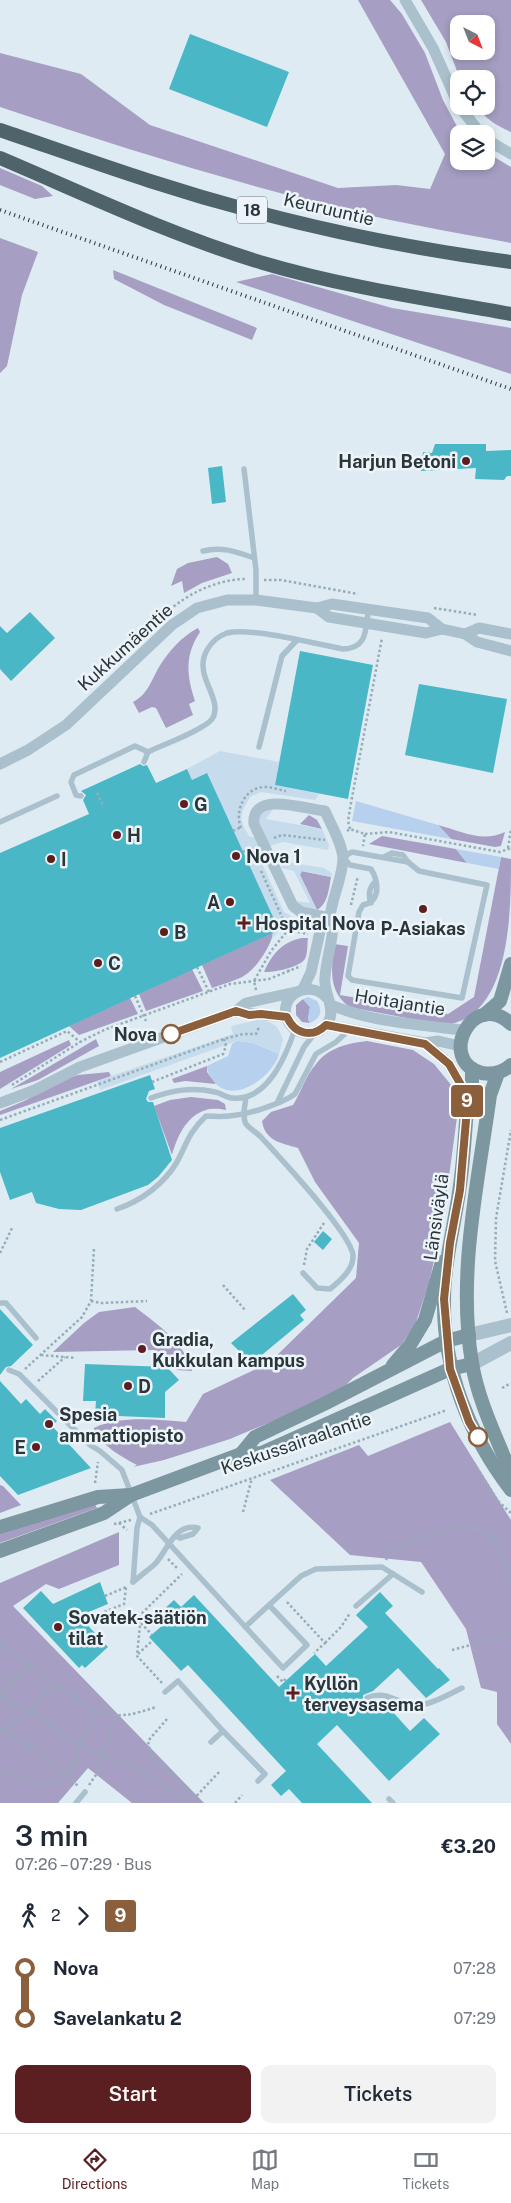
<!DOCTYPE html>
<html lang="en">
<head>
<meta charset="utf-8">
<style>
  :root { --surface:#fff; --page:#f2f2f3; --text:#1f2937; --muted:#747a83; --line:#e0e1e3; --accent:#5b1f22 }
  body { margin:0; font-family:"Public Sans",sans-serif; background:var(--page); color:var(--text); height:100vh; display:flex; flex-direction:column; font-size:19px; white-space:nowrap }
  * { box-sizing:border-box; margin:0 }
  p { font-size:16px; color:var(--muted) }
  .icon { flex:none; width:28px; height:28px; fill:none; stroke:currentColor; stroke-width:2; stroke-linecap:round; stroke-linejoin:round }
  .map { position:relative; height:1803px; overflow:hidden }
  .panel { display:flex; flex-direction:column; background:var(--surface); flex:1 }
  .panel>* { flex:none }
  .badge { padding:0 10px; border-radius:4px; font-size:18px; line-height:32px }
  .needle { width:32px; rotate:138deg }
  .controls { position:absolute; left:450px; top:15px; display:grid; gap:10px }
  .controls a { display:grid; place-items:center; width:45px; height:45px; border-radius:10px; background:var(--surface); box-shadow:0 2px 8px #0003; font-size:25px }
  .map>.badge { position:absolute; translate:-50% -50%; box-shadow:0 0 0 2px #fff }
  .legs { display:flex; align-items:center; gap:8px; height:55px; padding:0 15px; font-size:16px }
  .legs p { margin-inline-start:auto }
  .summary { display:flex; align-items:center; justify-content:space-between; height:85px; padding:0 15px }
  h1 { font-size:28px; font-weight:600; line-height:38px }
  .primary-button { display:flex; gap:10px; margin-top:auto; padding:10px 15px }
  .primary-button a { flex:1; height:58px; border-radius:10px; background:var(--accent); color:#fff; font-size:20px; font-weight:600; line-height:58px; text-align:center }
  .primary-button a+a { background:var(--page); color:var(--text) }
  ul { padding:0 15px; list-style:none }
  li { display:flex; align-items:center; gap:18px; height:50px; font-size:19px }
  li i { display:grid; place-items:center; width:8px; height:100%; margin:0 6px; background:currentColor }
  li i::after { content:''; width:12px; height:12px; margin:-6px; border:4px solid; border-radius:50%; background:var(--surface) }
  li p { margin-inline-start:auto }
  li:first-child i { background:linear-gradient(#0000 50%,currentColor 0) }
  li:last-child i { background:linear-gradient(currentColor 50%,#0000 0) }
  .tab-bar { display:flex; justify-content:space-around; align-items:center; height:70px; border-top:1px solid var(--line); background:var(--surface); font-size:14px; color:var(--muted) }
  .tab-bar a { display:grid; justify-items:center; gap:2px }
  .tab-bar .current { color:var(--accent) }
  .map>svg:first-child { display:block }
</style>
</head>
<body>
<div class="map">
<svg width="511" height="1803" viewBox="0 0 511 1803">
  <rect width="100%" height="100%" fill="#dfebf3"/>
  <!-- green -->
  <g fill="#a69fc3" fill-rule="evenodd">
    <path d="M358,0H390L402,14L425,53L443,100L461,134H459V161H486V152L511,167V243C447,231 382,220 319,203C211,176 105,142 0,107V53L81,74L150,125L338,188L396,185L430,189L445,154Z"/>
    <path d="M421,0H511V132C497,126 485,119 477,106H486V79H460L446,42ZM459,24H486V51H459Z"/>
    <polygon points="0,168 42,186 53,196 35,199 0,185"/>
    <polygon points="0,238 38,252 22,295 7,366 0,373"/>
    <polygon points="113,270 257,328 252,340 164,305 114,279"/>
    <polygon points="272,274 392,308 511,328 511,374 236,282"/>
    <polygon points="217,557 228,564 232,573 202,583 184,593 182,581 171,586 177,569 188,563"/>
    <path d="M198,628L200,632C184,656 187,676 195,701L189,704L193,715L166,728L156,708L152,707L139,713L133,702C148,694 151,681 159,667C169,651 181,637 198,628Z"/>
    <polygon points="309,815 317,820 322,829 300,824"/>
    <path d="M438,825C461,831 482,843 505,832L501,846L495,847L451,839Z"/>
    <polygon points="382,836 456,849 467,863 369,844"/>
    <path d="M501,857L511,859C511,912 511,1020 443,1025L349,1007C327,990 332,968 334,944L348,946L340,995L448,1014L474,997Z"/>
    <path d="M301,871L331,877C329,888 328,904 317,910L300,875Z"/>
    <path d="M273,932C272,941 268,947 264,954C247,980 240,978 212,988L202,965Z"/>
    <path d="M302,938H308C307,944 308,953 305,959C300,967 273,973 264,972C272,954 282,942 302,938Z"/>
    <polygon points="192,969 203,991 146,1011 139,994"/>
    <polygon points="130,998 138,1014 79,1035 69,1026"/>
    <polygon points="303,999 310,1007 308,1019 310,1023 302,1022 296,1015 296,1005"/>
    <polygon points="96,1039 99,1046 38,1080 11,1089"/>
    <polygon points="69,1040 71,1045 0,1089 0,1072"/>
    <path d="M367,1041L413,1050L434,1064L452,1086L458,1110L443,1221L429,1283L415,1325L401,1345L353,1378L337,1394L230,1439L164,1460L133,1467L137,1465C120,1456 106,1448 94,1432V1428C121,1415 157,1420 186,1422L203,1394L269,1363L356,1278L359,1243L315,1182L298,1148C281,1143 265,1141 262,1121L271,1112L293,1105C301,1092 306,1075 316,1064C328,1048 348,1043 367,1041Z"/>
    <polygon points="207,1066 207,1072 216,1084 185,1081 174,1083 172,1079"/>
    <polygon points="109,1072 111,1076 0,1115 0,1111 24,1101 68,1078 78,1075"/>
    <path d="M191,1097L218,1100L225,1104L226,1110C220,1109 212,1108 206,1110C186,1116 177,1137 172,1155L154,1106L170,1100Z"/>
    <path d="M135,1307C157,1324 185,1343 192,1371L177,1370L154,1350L53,1352L84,1323L99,1312Z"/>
    <polygon points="450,1422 511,1520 511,1744 497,1724 497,1692 481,1688 466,1629 421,1562 350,1555 270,1480 359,1445 368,1456"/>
    <polygon points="0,1485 3,1486 21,1505 0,1513"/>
    <polygon points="95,1504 97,1508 0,1543 0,1534"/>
    <polygon points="119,1532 119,1565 59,1589 46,1584 13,1606 204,1803 132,1803 88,1768 58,1803 0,1803 0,1583"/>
  </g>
  <!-- sand -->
  <g fill="#b6d0ee">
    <polygon points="356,801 438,825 451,839 352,821"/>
    <polygon points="456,849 501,857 499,869 467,863"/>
    <path d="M308,997L317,1001C323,1011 321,1018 310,1023L308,1019L310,1007L303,999Z"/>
    <path d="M237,1041L253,1043L279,1054C273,1077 231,1107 213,1080C210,1075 207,1072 207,1066L228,1056L232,1044Z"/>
  </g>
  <!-- plaza -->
  <g fill="#c6dbeb">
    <polygon points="220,751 279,762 275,785 319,794 315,800 261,792 250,797 243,810 241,819 244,827 249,836 256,838 263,854 260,859 284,912 291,916 272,939 273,932 201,776 192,780 187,769"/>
    <polygon points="274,808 266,819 322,829 329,845 328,850 283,842 270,846 259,821 260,815 264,811"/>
    <polygon points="288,862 324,868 332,873 331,877 302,871 300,875 317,910 302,908 296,901 310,903 294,871 281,868 283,863"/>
    <polygon points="257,1020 269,1022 276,1026 281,1034 283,1040 279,1054 253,1043 237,1041 100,1090 97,1081 233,1034 231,1026"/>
  </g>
  <!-- building -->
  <g fill="#4ab7c6">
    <polygon points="190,34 289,72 267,127 169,89"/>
    <polygon points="435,444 486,444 486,451 511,450 511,476 507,476 504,480 475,479 476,468 421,471 423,452 432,453"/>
    <polygon points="222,466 226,502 212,504 208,468"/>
    <polygon points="30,612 55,638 11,681 0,669 0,626 7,633"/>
    <polygon points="300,651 373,665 348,799 275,785"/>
    <polygon points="419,684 507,699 493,773 405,755"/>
    <polygon points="140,764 143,766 147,765 156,783 187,769 192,780 207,773 279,930 0,1058 0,853 89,814 83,800 86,795 81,791"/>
    <polygon points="150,1075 155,1089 149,1091 146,1099 148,1102 153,1102 172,1160 158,1177 148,1185 81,1210 59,1209 36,1203 32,1192 10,1200 0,1172 0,1128"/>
    <polygon points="323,1231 332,1239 323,1250 314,1242"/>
    <polygon points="293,1294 306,1310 300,1315 304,1320 245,1369 236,1357 240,1352 231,1343"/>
    <polygon points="0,1309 33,1345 11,1366 6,1367 0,1375"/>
    <polygon points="85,1364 167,1367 179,1380 165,1392 165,1418 95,1415 96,1401 83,1401"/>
    <polygon points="0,1381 21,1404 26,1399 40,1414 45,1409 57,1421 52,1426 91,1468 18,1495 0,1476"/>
    <polygon points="100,1582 108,1604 79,1616 108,1647 85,1668 82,1665 79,1668 23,1608 41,1591 53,1604"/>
    <polygon points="380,1592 393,1606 385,1613 438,1669 439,1668 450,1680 426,1698 398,1668 373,1691 363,1695 363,1700 366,1702 382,1700 410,1731 424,1718 440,1734 389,1781 337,1725 317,1744 372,1803 302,1803 289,1789 281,1796 271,1785 286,1771 188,1665 181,1671 149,1637 170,1619 162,1611 174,1600 181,1607 194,1595 279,1687 315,1654 326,1666 368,1627 356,1615"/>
  </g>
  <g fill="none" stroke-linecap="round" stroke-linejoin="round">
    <!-- path -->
    <g stroke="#95adb8" stroke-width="2.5" stroke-dasharray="2.5 2.5" stroke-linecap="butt">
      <polyline points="264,580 281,580 358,594"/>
      <polyline points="434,608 478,615"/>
      <path d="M166,613C187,594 217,579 247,579"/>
      <polyline points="97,793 104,807"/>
      <path d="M241,828C234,811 245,786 266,787C272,787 279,790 286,791"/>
      <polyline points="350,829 348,821 351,803 382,638"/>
      <polyline points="233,831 241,827"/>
      <polyline points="347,831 350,829 365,834 363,846"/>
      <polyline points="365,834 389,832 500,852 511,848"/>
      <polyline points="274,838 282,835 325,840"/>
      <polyline points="508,848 511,829"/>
      <polyline points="243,852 253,848"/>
      <polyline points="261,871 288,930"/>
      <polyline points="351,905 358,876"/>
      <polyline points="288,930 308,934"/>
      <polyline points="286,965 289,972"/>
      <polyline points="197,967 209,992"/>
      <polyline points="256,990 254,981 271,951 288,930"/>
      <polyline points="135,996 146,1021"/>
      <polyline points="0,1062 67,1031 80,1042"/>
      <polyline points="152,1082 223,1054 226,1046 224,1039"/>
      <polyline points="12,1085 80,1042 104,1030 230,984 269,979 301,966"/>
      <polyline points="0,1120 224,1039 243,1034 256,1034 259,1027"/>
      <polyline points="0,1253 13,1226"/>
      <polyline points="304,1265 307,1249 324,1223"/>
      <polyline points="223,1285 246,1311"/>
      <polyline points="91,1301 101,1303 147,1301"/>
      <polyline points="507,1313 495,1261 496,1218 511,1130"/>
      <polyline points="41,1355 76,1358"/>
      <polyline points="25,1369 82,1317 91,1301 94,1248"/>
      <polyline points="38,1381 65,1357"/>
      <polyline points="502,1388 511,1383"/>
      <polyline points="474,1463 498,1501 511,1513"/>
      <polyline points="95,1483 98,1462"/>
      <polyline points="243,1512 252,1478"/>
      <polyline points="150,1514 447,1410"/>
      <polyline points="119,1523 127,1530"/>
      <polyline points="114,1524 131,1520"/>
      <polyline points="168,1559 178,1569"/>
      <path d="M386,1560C395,1541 439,1531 459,1528C467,1527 477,1529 486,1530L495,1540L511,1579"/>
      <polyline points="105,1596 126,1587"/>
      <polyline points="287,1602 325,1643 314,1653"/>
      <polyline points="141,1623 152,1635"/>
      <polyline points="72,1625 124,1604 126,1587"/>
      <polyline points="325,1643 341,1627 350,1613"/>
      <path d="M0,1644L97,1712C121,1718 132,1715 156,1707"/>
      <polyline points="452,1650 511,1634"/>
      <polyline points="138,1654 152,1641"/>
      <polyline points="0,1676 17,1678"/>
      <polyline points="277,1676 283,1682 287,1677"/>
      <polyline points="162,1683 137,1656 141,1614 182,1574"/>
      <polyline points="0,1697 31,1711 80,1745 135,1768 164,1785 187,1803"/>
      <polyline points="0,1697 30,1664"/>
      <polyline points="167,1719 148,1741 151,1757 195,1797"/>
      <polyline points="0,1732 31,1711 47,1691 61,1687"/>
      <polyline points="3,1732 38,1750 78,1786"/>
      <polyline points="0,1770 39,1785 70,1778 80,1745 97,1712"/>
      <polyline points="89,1785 98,1772 115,1717"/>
      <polyline points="190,1803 219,1772"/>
      <polyline points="235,1803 242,1795"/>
    </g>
    <!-- service -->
    <g stroke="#aac0cc" stroke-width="5.5">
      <polyline points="244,469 256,570 256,600"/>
      <path d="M203,551C222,546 237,552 254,558"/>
      <polyline points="259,747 282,656 297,640"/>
      <polyline points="144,762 148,752"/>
      <path d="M81,796L76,795L71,782L74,775L135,746L148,752C162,745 204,730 212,719C220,708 210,691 206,680C202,670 202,659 207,650C211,643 218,636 227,633C251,627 316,644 343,649C369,648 365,628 369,608"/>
      <polyline points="0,822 57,796"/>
      <path d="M352,852L408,862L419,871L487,885L462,998L352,980L348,976L359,912L363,905C381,901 379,882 371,869L350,865L343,857Z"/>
      <polyline points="384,857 392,853 403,855 408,862"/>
      <path d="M371,903C368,895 369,888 375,882"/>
      <path d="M246,1097C245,1105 242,1117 246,1124C250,1129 256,1132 261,1137C279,1157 350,1232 353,1255C354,1269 340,1281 330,1289L317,1288L303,1273"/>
      <path d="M151,1098C173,1090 192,1087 215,1092C221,1093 227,1098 233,1098C268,1101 286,1056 295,1029"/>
      <polyline points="278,1101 304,1047 315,1033"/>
      <path d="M117,1209C141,1201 164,1184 177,1162C187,1143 189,1132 206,1116C214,1116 221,1117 229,1116C247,1115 281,1104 295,1094L316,1054L336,1042L349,1030"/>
      <polyline points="0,1303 6,1303 36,1338"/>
      <polyline points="9,1370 19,1374 90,1445 100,1451 122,1470 140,1517 152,1525 283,1668 307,1645 269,1605 245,1627"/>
      <path d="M133,1582C140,1576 148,1570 155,1564C167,1551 175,1522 198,1528L193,1534L180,1538L176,1536"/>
      <polyline points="133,1582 137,1528 140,1517"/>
      <polyline points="269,1605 301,1576 316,1569 382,1567 422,1592"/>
      <polyline points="356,1606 393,1574"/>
      <polyline points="165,1692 178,1681 223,1731 211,1742"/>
      <path d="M367,1698C386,1689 399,1705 417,1705C431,1705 449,1694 462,1688"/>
      <polyline points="223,1731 265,1774 258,1781"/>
      <polyline points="389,1799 393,1803"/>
      <polyline points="76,1803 85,1792"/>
    </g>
    <!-- minor -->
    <g stroke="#aac0cc" stroke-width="11">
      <polyline points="405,0 433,48 459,106"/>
      <polyline points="459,106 481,134"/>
      <polyline points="486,139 511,154"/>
      <polyline points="317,608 329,617 426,633 442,629 465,634 477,642 511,651"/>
      <polyline points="465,634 479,628 511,634"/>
      <polyline points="0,764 28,750 66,725 172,625 197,608 227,600 256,600 317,608 332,604 428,618 442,629"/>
      <polyline points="303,989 311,972 321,927 330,918"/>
      <path d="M328,999C307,975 273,1000 290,1024C301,1039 324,1035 330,1018C334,1005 323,991 325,977C326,963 330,950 332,936C333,929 330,923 330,917C332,897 343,877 343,858C342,843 331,825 325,811C305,809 251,790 254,824L293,906L301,912L330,918"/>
      <path d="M331,1005C371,1022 420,1025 464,1030"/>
      <path d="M236,1011C252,1015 270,1015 287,1017"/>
      <polyline points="326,1025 425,1043 438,1041 460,1046"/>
      <polyline points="425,1043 449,1064 468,1097"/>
      <polyline points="0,1103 35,1090 80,1067 236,1011 246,1003 296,992"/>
    </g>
    <!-- tertiary -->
    <g stroke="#aac0cc" stroke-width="14">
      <polyline points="469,1335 511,1325"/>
      <polyline points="472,1364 511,1343"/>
    </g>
    <!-- secondary -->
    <g stroke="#7c979f" stroke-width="14">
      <polyline points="484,1015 500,1001 511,964"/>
      <path d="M511,1024C473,988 436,1061 482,1073C493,1075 503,1072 511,1065"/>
      <path d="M472,1069V1086L468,1097C465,1129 464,1161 459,1192C454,1227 444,1264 444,1300C443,1370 469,1435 511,1490"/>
      <path d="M498,1073L490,1095C478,1183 457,1274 472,1363C478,1401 497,1438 511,1474"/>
      <polyline points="393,1365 410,1345 425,1320 442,1262"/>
      <polyline points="241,1454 255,1437 324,1404 446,1341 469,1335"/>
      <polyline points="0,1527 98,1497 130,1495"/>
      <polyline points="0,1551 104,1513 131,1495 241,1454 262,1453 450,1369 472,1364"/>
    </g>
    <!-- trunk -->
    <g stroke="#4e646a" stroke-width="14">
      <path d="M0,130C50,147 100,165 150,181C267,219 389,246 511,262"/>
      <path d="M0,158C87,195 173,236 263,263C344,287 428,299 511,314"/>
    </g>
    <!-- rail -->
    <polyline stroke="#2a3639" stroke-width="4" stroke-dasharray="1 4" stroke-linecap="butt" points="0,210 511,389"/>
  </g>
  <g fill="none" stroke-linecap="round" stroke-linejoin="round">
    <defs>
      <path id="line-1" d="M171,1034L236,1011L249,1015L261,1014L287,1017C295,1035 313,1038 326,1025L425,1044L449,1064L468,1097L460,1190L450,1243L444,1299L450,1369L469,1422L478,1437"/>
    </defs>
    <!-- line-1 casing -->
    <use href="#line-1" stroke="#fff" stroke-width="11"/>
    <!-- line-1 -->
    <use href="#line-1" stroke="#8b5e3c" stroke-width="8"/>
  </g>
  <!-- markers -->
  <g fill="#5b1f22" stroke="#ecf4fa" stroke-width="2">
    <circle cx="466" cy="461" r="5"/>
    <circle cx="184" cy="804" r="5"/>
    <circle cx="117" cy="835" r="5"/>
    <circle cx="236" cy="856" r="5"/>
    <circle cx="51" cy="859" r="5"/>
    <circle cx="230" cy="902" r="5"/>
    <circle cx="423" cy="909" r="5"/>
    <path d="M241.5 915.5h5v5h5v5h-5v5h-5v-5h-5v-5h5z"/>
    <circle cx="164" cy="932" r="5"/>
    <circle cx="98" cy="963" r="5"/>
    <circle cx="142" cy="1349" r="5"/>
    <circle cx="128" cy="1386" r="5"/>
    <circle cx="49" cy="1424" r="5"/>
    <circle cx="36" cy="1447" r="5"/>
    <circle cx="58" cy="1627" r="5"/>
    <path d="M290.5 1685.5h5v5h5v5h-5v5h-5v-5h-5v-5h5z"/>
  </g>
  <g fill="#fff" stroke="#8b5e3c" stroke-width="2.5">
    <circle cx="171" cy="1034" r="9"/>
    <circle cx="478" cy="1437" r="9"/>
  </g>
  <g text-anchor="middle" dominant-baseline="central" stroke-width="5" stroke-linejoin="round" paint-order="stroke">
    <!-- shield labels -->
    <rect fill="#ecf4fa" stroke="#646f73" stroke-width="1" x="237" y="196.5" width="30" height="27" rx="4"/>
    <g font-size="16" font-weight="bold" fill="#2a3639">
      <text x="252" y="210">18</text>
    </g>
    <!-- street labels -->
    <g font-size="18" fill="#2a3639" stroke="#ecf4fa">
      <text transform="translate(329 209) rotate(13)">Keuruuntie</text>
      <text transform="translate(125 647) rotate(-42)">Kukkumäentie</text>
      <text transform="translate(400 1002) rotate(9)">Hoitajantie</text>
      <text transform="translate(436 1217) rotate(-82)">Länsiväylä</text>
      <text transform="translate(296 1443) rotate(-19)">Keskussairaalantie</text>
    </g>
    <!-- poi labels -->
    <g font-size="18" font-weight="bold" fill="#2a3639" stroke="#ecf4fa" text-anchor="start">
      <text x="456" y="461" text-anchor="end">Harjun Betoni</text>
      <text x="194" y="804">G</text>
      <text x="127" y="835">H</text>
      <text x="246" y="856">Nova 1</text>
      <text x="61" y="859">I</text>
      <text x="220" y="902" text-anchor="end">A</text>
      <text x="255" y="923">Hospital Nova</text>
      <text x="423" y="928" text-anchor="middle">P-Asiakas</text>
      <text x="174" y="932">B</text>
      <text x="108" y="963">C</text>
      <text x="152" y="1339">Gradia,<tspan x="152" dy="21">Kukkulan kampus</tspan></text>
      <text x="138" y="1386">D</text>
      <text x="59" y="1414">Spesia<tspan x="59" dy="21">ammattiopisto</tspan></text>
      <text x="26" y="1447" text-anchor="end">E</text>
      <text x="68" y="1617">Sovatek-säätiön<tspan x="68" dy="21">tilat</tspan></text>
      <text x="304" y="1683">Kyllön<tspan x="304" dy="21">terveysasema</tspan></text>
    </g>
    <!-- stop labels -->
    <g font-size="18" font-weight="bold" fill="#2a3639" stroke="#ecf4fa" text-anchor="end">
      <text x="157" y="1034">Nova</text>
    </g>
  </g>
</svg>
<div class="controls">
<a><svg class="needle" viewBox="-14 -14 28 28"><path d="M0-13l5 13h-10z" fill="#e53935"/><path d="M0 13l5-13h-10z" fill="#747a83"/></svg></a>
<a><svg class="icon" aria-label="locate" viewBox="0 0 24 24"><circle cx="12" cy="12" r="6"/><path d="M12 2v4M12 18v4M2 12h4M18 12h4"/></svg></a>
<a><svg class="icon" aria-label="layers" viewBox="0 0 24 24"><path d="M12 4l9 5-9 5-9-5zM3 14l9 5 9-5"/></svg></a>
</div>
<b class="badge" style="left:467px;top:1101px;background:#8b5e3c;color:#fff">9</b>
</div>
<section class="panel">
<div class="summary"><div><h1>3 min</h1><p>07:26 – 07:29 · Bus</p></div><b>€3.20</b></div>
<div class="legs"><svg class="icon" aria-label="walk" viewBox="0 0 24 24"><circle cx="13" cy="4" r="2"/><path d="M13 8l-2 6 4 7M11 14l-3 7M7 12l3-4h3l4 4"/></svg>2<svg class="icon" aria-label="forward" viewBox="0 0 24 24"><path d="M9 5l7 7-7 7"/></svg><b class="badge" style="background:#8b5e3c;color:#fff">9</b></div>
<ul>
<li><i style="color:#8b5e3c"></i><b>Nova</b><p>07:28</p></li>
<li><i style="color:#8b5e3c"></i><b>Savelankatu 2</b><p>07:29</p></li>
</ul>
<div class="primary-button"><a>Start</a><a>Tickets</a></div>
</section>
<nav class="tab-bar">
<a class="current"><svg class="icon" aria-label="directions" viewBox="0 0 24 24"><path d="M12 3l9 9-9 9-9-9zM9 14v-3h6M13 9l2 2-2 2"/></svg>Directions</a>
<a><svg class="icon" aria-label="map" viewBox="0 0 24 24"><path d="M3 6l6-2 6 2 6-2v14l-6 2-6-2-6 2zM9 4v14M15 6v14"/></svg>Map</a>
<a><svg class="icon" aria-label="tickets" viewBox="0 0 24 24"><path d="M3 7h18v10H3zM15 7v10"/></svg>Tickets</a>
</nav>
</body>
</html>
